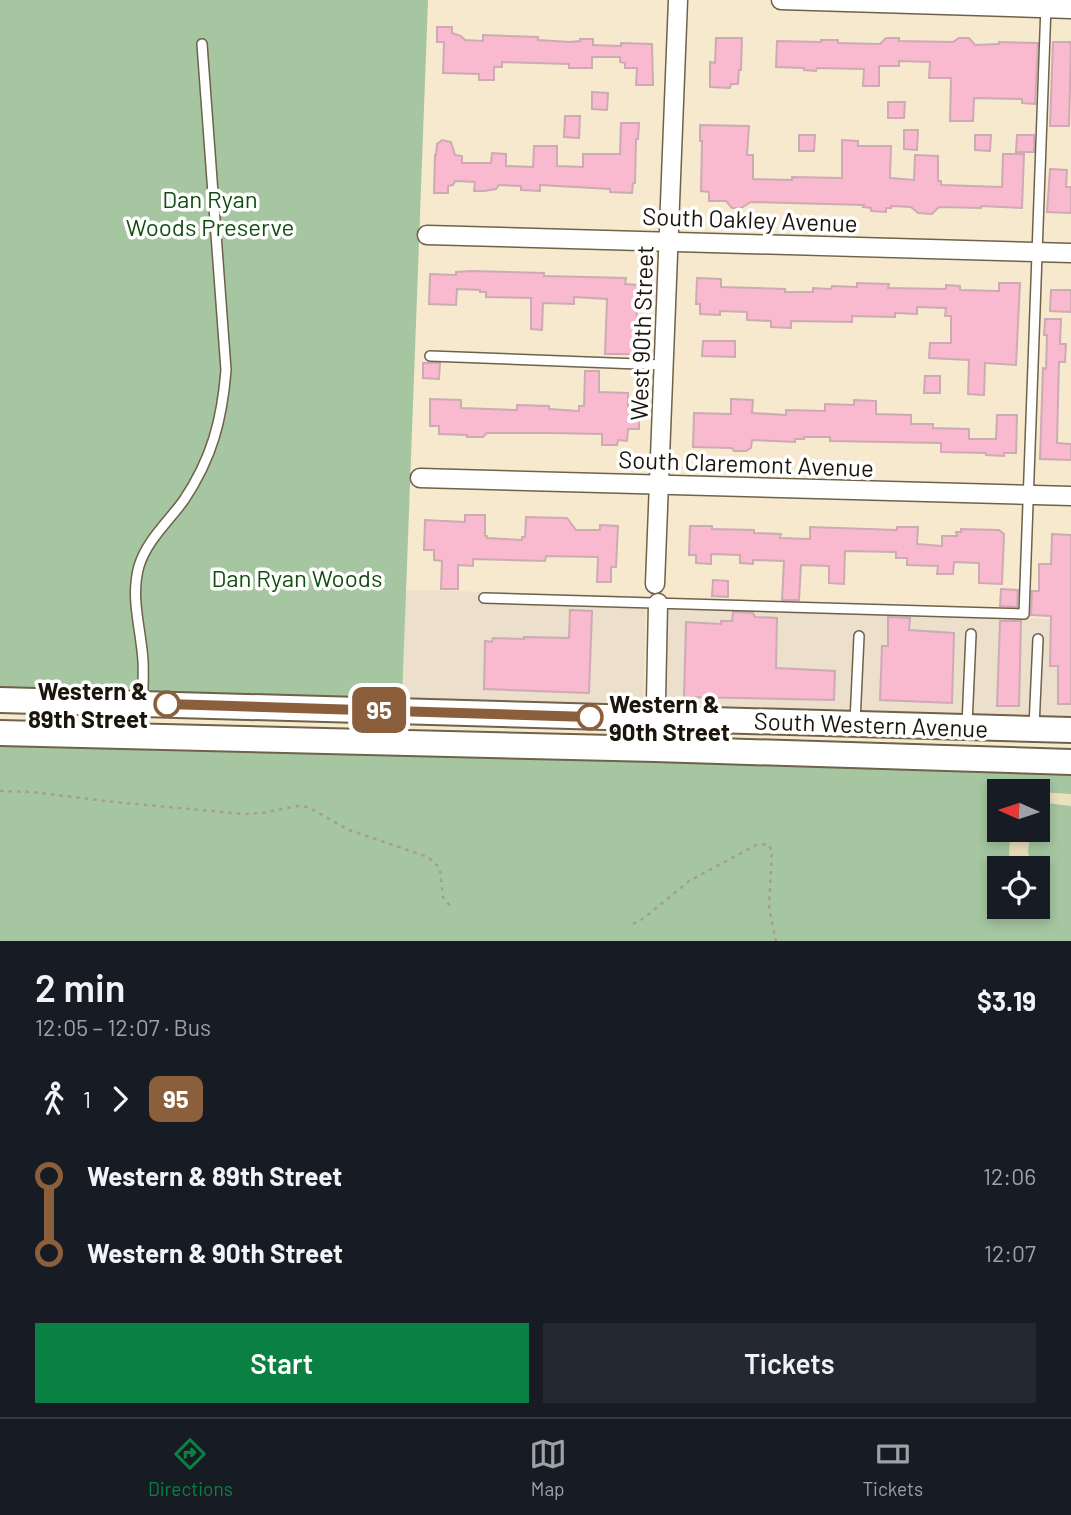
<!DOCTYPE html>
<html lang="en">
<head>
<meta charset="utf-8">
<style>
  :root { --surface:#171b24; --page:#242831; --text:#f1f3f6; --muted:#9ea1a6; --line:#363941; --accent:#0b8043 }
  body { margin:0; font-family:Barlow,sans-serif; background:var(--page); color:var(--text); height:100vh; display:flex; flex-direction:column; font-size:26px; white-space:nowrap }
  * { box-sizing:border-box; margin:0 }
  p { font-size:23px; color:var(--muted) }
  .icon { flex:none; width:38px; height:38px; fill:none; stroke:currentColor; stroke-width:2; stroke-linecap:round; stroke-linejoin:round }
  .map { position:relative; height:941px; overflow:hidden }
  .panel { display:flex; flex-direction:column; background:var(--surface); flex:1 }
  .panel>* { flex:none }
  .badge { padding:0 14px; border-radius:10px; font-size:24px; line-height:46px }
  .needle { width:46px; rotate:273deg }
  .fabs { position:absolute; left:987px; top:779px; display:grid; gap:14px }
  .fabs a { display:grid; place-items:center; width:63px; height:63px; border-radius:0px; background:var(--surface); box-shadow:0 4px 10px #0003; font-size:35px }
  .map>.badge { position:absolute; translate:-50% -50%; box-shadow:0 0 0 4px #fff }
  .legs { display:flex; align-items:center; gap:10px; height:77px; padding:0 35px; font-size:23px }
  .legs p { margin-inline-start:auto }
  .headline { display:flex; align-items:center; justify-content:space-between; height:119px; padding:0 35px }
  h1 { font-size:38px; font-weight:600; line-height:52px }
  .cta { display:flex; gap:14px; margin-top:auto; padding:14px 35px }
  .cta a { flex:1; height:80px; border-radius:0px; background:var(--accent); color:#fff; font-size:28px; font-weight:600; line-height:80px; text-align:center }
  .cta a+a { background:var(--page); color:var(--text) }
  ul { padding:0 35px; list-style:none }
  li { display:flex; align-items:center; gap:24px; height:77px; font-size:26px }
  li i { display:grid; place-items:center; width:10px; height:100%; margin:0 9px; background:currentColor }
  li i::after { content:''; width:18px; height:18px; margin:-9px; border:5px solid; border-radius:50%; background:var(--surface) }
  li p { margin-inline-start:auto }
  li:first-child i { background:linear-gradient(#0000 50%,currentColor 0) }
  li:last-child i { background:linear-gradient(currentColor 50%,#0000 0) }
  .tab-bar { display:flex; justify-content:space-around; align-items:center; height:98px; border-top:2px solid var(--line); background:var(--surface); font-size:19px; color:var(--muted) }
  .tab-bar a { display:grid; justify-items:center; gap:4px }
  .tab-bar .current { color:var(--accent) }
  .map>svg:first-child { display:block }
</style>
</head>
<body>
<div class="map">
<svg width="1071" height="941" viewBox="0 0 1071 941">
  <rect width="100%" height="100%" fill="#f7e9cd"/>
  <!-- commercial -->
  <g fill="#ecdfcb">
    <polygon points="406,590 646,596 643,710 402,700"/>
    <polygon points="668,603 1071,620 1071,721 665,708"/>
  </g>
  <!-- green -->
  <g fill="#a5c6a1" fill-rule="evenodd">
    <polygon points="0,0 428,0 402,700 0,689"/>
    <path d="M0,742L1071,773V941H0ZM999,791H1038V830H999ZM999,868H1038V906H999Z"/>
  </g>
  <!-- sand -->
  <g fill="#ebe1bc">
    <polygon points="1038,792 1071,794 1071,806 1038,802"/>
    <polygon points="1023,831 1030,832 1028,853 1034,868 1015,868 1009,857 1010,836 1015,832"/>
  </g>
  <!-- building -->
  <g fill="#f9b9ce" stroke="#ccabb5" stroke-width="2">
    <polygon points="437,27 452,27 452,33 461,36 465,40 483,41 483,35 538,37 538,40 570,42 580,41 580,39 593,39 593,45 621,46 621,43 652,44 653,85 636,85 637,68 625,68 625,63 620,62 620,57 592,57 592,68 569,68 569,64 502,62 502,67 494,67 494,80 479,80 479,74 443,73 444,42 437,42"/>
    <polygon points="716,38 742,38 741,70 739,70 738,84 731,84 730,88 710,87 710,62 715,63"/>
    <polygon points="886,38 899,38 899,41 953,42 959,38 969,38 975,45 999,44 999,42 1038,43 1035,104 1022,103 1022,99 974,98 973,121 950,121 951,78 929,78 930,62 899,61 899,66 879,66 879,86 863,86 864,69 817,68 816,71 804,70 804,68 776,67 777,41 821,42 821,40 838,40 838,43 880,44"/>
    <polygon points="1053,42 1070,42 1071,47 1069,126 1050,126"/>
    <polygon points="592,92 608,93 607,110 592,109"/>
    <polygon points="888,102 905,102 904,118 888,118"/>
    <polygon points="565,116 580,116 579,138 564,137"/>
    <polygon points="621,123 639,123 638,139 636,139 635,183 633,183 632,193 610,192 610,189 540,185 540,191 521,190 521,186 499,185 496,189 484,191 474,191 475,182 455,181 453,185 448,186 448,193 434,193 435,155 436,155 437,144 442,140 451,142 455,155 462,156 462,163 491,163 492,153 506,154 506,166 533,167 534,146 557,146 557,166 583,167 583,154 620,154"/>
    <polygon points="700,125 749,126 747,155 753,155 753,179 792,180 792,177 842,178 842,140 858,141 858,146 891,146 890,178 914,180 915,155 938,156 938,181 941,181 941,185 1002,187 1003,154 1024,154 1022,208 981,206 981,208 939,207 932,214 918,213 911,207 891,206 891,208 886,208 886,212 871,211 871,208 863,207 864,205 751,202 741,208 732,208 726,201 709,201 709,192 701,191 702,141 700,141"/>
    <polygon points="904,130 918,130 917,150 904,149"/>
    <polygon points="799,135 815,135 814,151 799,151"/>
    <polygon points="975,135 991,135 990,151 975,150"/>
    <polygon points="1017,135 1034,135 1034,152 1016,152"/>
    <polygon points="1050,169 1067,170 1066,187 1071,187 1071,213 1047,212"/>
    <polygon points="472,271 544,273 544,276 626,278 625,284 638,285 635,354 605,354 607,299 574,297 574,304 543,303 542,330 531,329 531,298 486,297 486,292 480,292 480,290 457,289 456,305 429,304 430,274 456,275 456,272"/>
    <polygon points="697,278 721,279 721,287 785,289 785,292 813,292 813,288 831,289 832,286 857,287 857,283 889,284 888,288 946,289 946,285 960,286 960,290 999,291 999,283 1020,283 1016,365 985,363 984,395 968,394 969,360 929,358 930,343 951,343 951,316 945,316 946,308 917,307 917,314 895,313 895,317 852,316 852,322 791,321 791,328 771,327 771,321 747,320 747,312 720,311 720,315 700,314 700,304 696,304"/>
    <polygon points="1051,290 1071,290 1071,312 1050,311"/>
    <polygon points="1045,319 1061,319 1060,344 1066,344 1065,362 1059,362 1057,443 1071,444 1071,460 1040,459 1043,368 1046,369 1047,335 1044,335"/>
    <polygon points="703,341 735,341 735,357 702,356"/>
    <polygon points="423,363 440,363 439,379 423,378"/>
    <polygon points="585,371 599,371 599,392 628,393 628,407 639,407 639,429 628,429 627,441 618,440 617,445 602,445 602,434 550,433 487,433 483,437 467,437 467,435 439,434 439,426 430,426 430,399 461,400 461,408 517,410 517,405 549,406 549,409 579,411 579,406 584,406"/>
    <polygon points="925,376 940,376 940,393 924,393"/>
    <polygon points="731,399 753,400 752,413 786,415 786,410 825,411 825,404 854,405 854,400 876,401 876,414 911,415 911,424 933,424 933,428 969,429 969,439 996,439 997,415 1017,415 1016,453 1004,453 1004,456 986,455 986,453 941,452 941,443 830,441 830,437 804,437 804,439 795,439 795,442 752,440 751,448 746,451 734,451 732,448 693,447 694,413 731,414"/>
    <polygon points="465,515 485,515 485,536 487,536 487,538 522,540 522,537 525,537 526,517 567,518 576,530 600,530 600,525 618,526 616,567 611,567 611,582 597,582 598,557 546,556 545,561 473,559 473,566 458,565 458,589 441,589 442,561 434,560 434,550 424,550 425,520 465,522"/>
    <polygon points="690,526 712,526 712,529 754,530 754,533 781,534 780,538 810,539 810,527 897,530 897,527 918,527 917,544 942,546 942,536 957,536 956,532 961,532 961,529 999,530 1004,534 1002,584 979,583 979,563 954,562 953,574 937,574 938,566 907,565 907,558 896,558 896,552 845,551 844,584 829,583 829,566 801,565 799,600 782,600 784,561 753,560 753,564 740,563 740,555 711,554 711,564 696,563 696,555 689,555"/>
    <polygon points="1052,534 1071,535 1071,704 1058,704 1058,666 1050,666 1051,616 1031,615 1032,591 1039,591 1039,564 1051,564"/>
    <polygon points="713,580 728,581 728,597 712,596"/>
    <polygon points="1001,589 1018,590 1017,607 1000,606"/>
    <polygon points="570,610 592,611 589,693 484,689 485,641 492,642 493,638 524,639 524,637 569,638"/>
    <polygon points="733,612 753,613 755,617 777,618 776,668 835,671 834,700 684,697 686,622 721,624 721,621 732,621"/>
    <polygon points="888,617 910,618 909,630 954,633 952,703 880,700 882,646 888,646"/>
    <polygon points="1000,621 1021,621 1019,706 997,706"/>
  </g>
  <g fill="none" stroke-linecap="round" stroke-linejoin="round">
    <defs>
      <g id="service">
        <polyline points="430,356 664,365"/>
        <polyline points="484,598 1024,614 1046,5"/>
        <polyline points="855,722 859,636"/>
        <polyline points="967,725 971,634"/>
        <polyline points="1034,727 1038,639"/>
        <path d="M141,735C142,711 144,685 143,661C141,628 130,598 139,566C147,540 169,521 184,500C212,458 222,420 226,370L202,44"/>
      </g>
      <g id="minor">
        <polyline points="781,0 1071,9"/>
        <polyline points="427,235 1071,253"/>
        <polyline points="420,478 1071,496"/>
        <polyline points="655,584 678,0"/>
        <polyline points="655,749 658,603"/>
      </g>
      <g id="secondary">
        <polyline points="0,700 1071,730"/>
        <polyline points="0,733 655,749 1071,762"/>
      </g>
    </defs>
    <!-- service casing -->
    <use href="#service" stroke="#6e6249" stroke-width="12"/>
    <!-- minor casing -->
    <use href="#minor" stroke="#6e6249" stroke-width="21"/>
    <!-- secondary casing -->
    <use href="#secondary" stroke="#6e6249" stroke-width="28"/>
    <!-- path -->
    <g stroke="#a89e88" stroke-width="2.5" stroke-dasharray="3.5 5" stroke-linecap="butt">
      <polyline points="0,791 32,792 114,802 244,814 262,813 297,806 308,807 349,830 428,857 440,868 443,897 450,906"/>
      <polyline points="633,924 644,918 689,881 756,845 768,844 772,851 769,908 776,941"/>
    </g>
    <!-- service -->
    <use href="#service" stroke="#fff" stroke-width="9"/>
    <!-- minor -->
    <use href="#minor" stroke="#fff" stroke-width="18"/>
    <!-- secondary -->
    <use href="#secondary" stroke="#fff" stroke-width="24"/>
  </g>
  <g fill="none" stroke-linecap="round" stroke-linejoin="round">
    <defs>
      <polyline id="line-1" points="167,704 590,717"/>
    </defs>
    <!-- line-1 casing -->
    <use href="#line-1" stroke="#fff" stroke-width="16"/>
    <!-- line-1 -->
    <use href="#line-1" stroke="#8b5e3c" stroke-width="10"/>
  </g>
  <!-- markers -->
  <g fill="#fff" stroke="#8b5e3c" stroke-width="3.5">
    <circle cx="167" cy="704" r="12"/>
    <circle cx="590" cy="717" r="12"/>
  </g>
  <g text-anchor="middle" dominant-baseline="central" stroke-width="7" stroke-linejoin="round" paint-order="stroke">
    <!-- park labels -->
    <g font-size="24" fill="#134e11" stroke="#fff">
      <text x="210" y="198">Dan Ryan<tspan x="210" dy="28">Woods Preserve</tspan></text>
      <text x="297" y="577">Dan Ryan Woods</text>
    </g>
    <!-- street labels -->
    <g font-size="24" fill="#1b160c" stroke="#fff">
      <text transform="translate(750 219) rotate(2)">South Oakley Avenue</text>
      <text transform="translate(641 333) rotate(-88)">West 90th Street</text>
      <text transform="translate(746 463) rotate(2)">South Claremont Avenue</text>
      <text transform="translate(871 724) rotate(2)">South Western Avenue</text>
    </g>
    <!-- stop labels -->
    <g font-size="24" font-weight="bold" fill="#1b160c" stroke="#fff" text-anchor="end">
      <text x="148" y="690">Western &amp;<tspan x="148" dy="28">89th Street</tspan></text>
      <text x="609" y="703" text-anchor="start">Western &amp;<tspan x="609" dy="28">90th Street</tspan></text>
    </g>
  </g>
</svg>
<div class="fabs">
<a><svg class="needle" viewBox="-14 -14 28 28"><path d="M0-13l5 13h-10z" fill="#e53935"/><path d="M0 13l5-13h-10z" fill="#9ea1a6"/></svg></a>
<a><svg class="icon" aria-label="locate" viewBox="0 0 24 24"><circle cx="12" cy="12" r="6"/><path d="M12 2v4M12 18v4M2 12h4M18 12h4"/></svg></a>
</div>
<b class="badge" style="left:379px;top:710px;background:#8b5e3c;color:#fff">95</b>
</div>
<section class="panel">
<div class="headline"><div><h1>2 min</h1><p>12:05 – 12:07 · Bus</p></div><b>$3.19</b></div>
<div class="legs"><svg class="icon" aria-label="walk" viewBox="0 0 24 24"><circle cx="13" cy="4" r="2"/><path d="M13 8l-2 6 4 7M11 14l-3 7M7 12l3-4h3l4 4"/></svg>1<svg class="icon" aria-label="forward" viewBox="0 0 24 24"><path d="M9 5l7 7-7 7"/></svg><b class="badge" style="background:#8b5e3c;color:#fff">95</b></div>
<ul>
<li><i style="color:#8b5e3c"></i><b>Western &amp; 89th Street</b><p>12:06</p></li>
<li><i style="color:#8b5e3c"></i><b>Western &amp; 90th Street</b><p>12:07</p></li>
</ul>
<div class="cta"><a>Start</a><a>Tickets</a></div>
</section>
<nav class="tab-bar">
<a class="current"><svg class="icon" aria-label="directions" viewBox="0 0 24 24"><path d="M12 3l9 9-9 9-9-9zM9 14v-3h6M13 9l2 2-2 2"/></svg>Directions</a>
<a><svg class="icon" aria-label="map" viewBox="0 0 24 24"><path d="M3 6l6-2 6 2 6-2v14l-6 2-6-2-6 2zM9 4v14M15 6v14"/></svg>Map</a>
<a><svg class="icon" aria-label="tickets" viewBox="0 0 24 24"><path d="M3 7h18v10H3zM15 7v10"/></svg>Tickets</a>
</nav>
</body>
</html>
